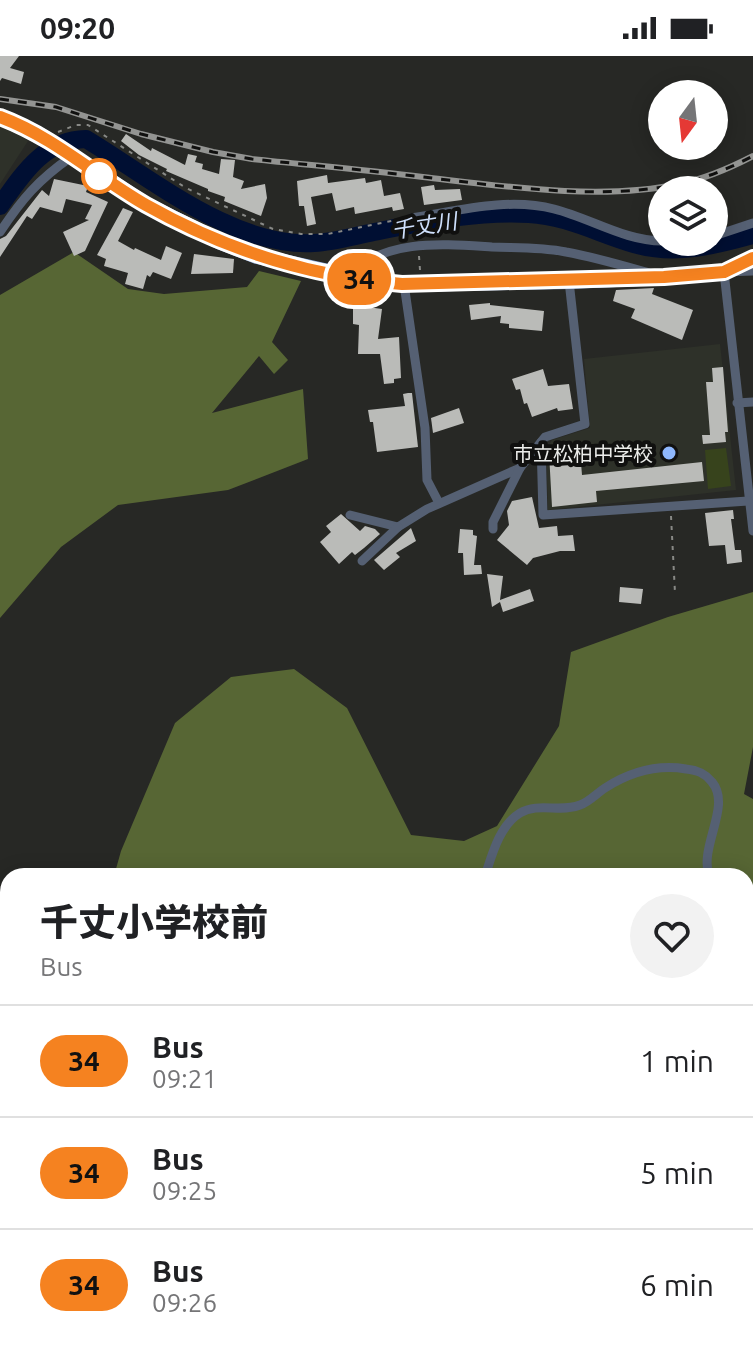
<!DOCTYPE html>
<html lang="en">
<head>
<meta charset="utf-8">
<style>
  :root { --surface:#fff; --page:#f2f2f2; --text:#202124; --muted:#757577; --line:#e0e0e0 }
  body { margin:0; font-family:Ubuntu,"Noto Sans JP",sans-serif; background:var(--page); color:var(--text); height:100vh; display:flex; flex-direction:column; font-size:30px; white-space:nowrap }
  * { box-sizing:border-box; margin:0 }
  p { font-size:26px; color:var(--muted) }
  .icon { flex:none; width:44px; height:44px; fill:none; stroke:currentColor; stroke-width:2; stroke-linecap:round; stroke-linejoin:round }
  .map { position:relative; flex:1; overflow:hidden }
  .panel { position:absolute; left:0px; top:812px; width:754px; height:490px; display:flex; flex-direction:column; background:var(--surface); border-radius:24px 24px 0 0; box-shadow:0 4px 20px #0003 }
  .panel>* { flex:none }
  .badge { padding:0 16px; border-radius:26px; font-size:28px; line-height:52px }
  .needle { width:52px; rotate:195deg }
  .buttons { position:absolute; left:648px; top:24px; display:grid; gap:16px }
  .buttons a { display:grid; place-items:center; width:80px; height:80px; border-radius:50%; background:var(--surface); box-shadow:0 4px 20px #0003; font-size:40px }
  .map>.badge { position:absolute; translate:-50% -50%; box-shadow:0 0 0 4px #fff }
  .round { display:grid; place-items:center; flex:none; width:84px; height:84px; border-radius:42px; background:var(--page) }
  .summary { display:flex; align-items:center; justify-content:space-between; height:136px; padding:0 40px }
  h1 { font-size:38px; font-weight:800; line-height:60px }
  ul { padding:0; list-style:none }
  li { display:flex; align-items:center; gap:24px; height:112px; padding:0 40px; border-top:2px solid var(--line) }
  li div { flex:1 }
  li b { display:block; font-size:30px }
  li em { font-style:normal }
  li .badge { min-width:88px; font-weight:700; text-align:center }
  .status { display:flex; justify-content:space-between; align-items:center; height:56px; padding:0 40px; background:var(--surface); direction:ltr }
  .status svg { height:22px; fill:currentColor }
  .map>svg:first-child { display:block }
</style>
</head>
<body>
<div class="status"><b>09:20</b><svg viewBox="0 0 49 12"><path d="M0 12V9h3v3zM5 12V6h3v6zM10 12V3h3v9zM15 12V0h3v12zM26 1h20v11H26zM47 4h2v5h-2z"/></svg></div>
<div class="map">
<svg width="753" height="1301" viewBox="0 0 753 1301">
  <rect width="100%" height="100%" fill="#272825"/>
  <!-- built -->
  <g fill="#2e3129">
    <polygon points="0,67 11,72 28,85 0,128"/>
    <polygon points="720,288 736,434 548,454 546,394 552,384 590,372 584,303"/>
  </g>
  <!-- green -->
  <polygon fill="#37431c" points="726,392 731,430 708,433 705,394"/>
  <!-- forest -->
  <g fill="#576634">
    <polygon points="74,196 128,233 164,238 247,231 259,215 301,225 272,286 288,304 274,318 259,300 212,357 303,333 308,403 228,434 118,449 61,491 0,562 0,239"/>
    <polygon points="753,536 753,691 744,738 753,743 753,1301 0,1301 0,1057 8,1047 8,1294 746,1294 746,820 114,820 121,795 175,667 231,621 294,613 347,652 411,779 464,785 497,770 559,670 571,596 668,561"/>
  </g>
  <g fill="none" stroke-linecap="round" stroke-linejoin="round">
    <!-- river -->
    <g stroke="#000f33" stroke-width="18">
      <path d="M0,150C22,119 43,84 86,83C151,122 234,192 314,187C334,186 354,180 374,176C425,166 476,155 529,158C567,160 599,178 634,188C674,200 714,190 753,179"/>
      <polyline points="746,1226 753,1210"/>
      <polyline points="682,1301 685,1294"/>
    </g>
  </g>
  <!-- building -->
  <g fill="#babbb8">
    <polygon points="0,0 19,0 10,12 24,16 21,28 2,22 0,25"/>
    <polygon points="126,78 151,95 152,92 185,109 188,98 197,100 195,106 203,108 202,113 219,118 221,103 235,104 233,121 244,125 241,133 265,128 267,142 261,160 224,145 225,141 208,135 208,133 166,115 167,113 139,99 121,85"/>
    <polygon points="327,119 328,127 365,122 366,127 381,124 384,140 400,137 404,153 393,155 392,151 355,158 354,151 336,155 332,137 311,141 316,168 307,170 304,150 299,150 297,125"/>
    <polygon points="54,123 88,130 86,136 108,146 85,195 74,200 63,176 89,164 85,163 92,149 66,143 62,157 40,151 32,163 27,160 0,201 0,183 6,180 42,134 49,140"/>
    <polygon points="434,129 435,134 460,133 462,144 424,149 421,131"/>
    <polygon points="123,152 133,156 118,185 134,194 135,192 161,204 166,190 182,197 171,223 153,216 150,221 147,219 143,233 125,228 128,217 104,210 106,203 97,199"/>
    <polygon points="194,198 234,203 233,217 191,218"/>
    <polygon points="654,232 652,238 693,254 682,284 631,262 635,253 613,245 616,234"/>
    <polygon points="490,247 490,249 544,255 542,275 509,272 509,268 500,267 501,260 471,264 469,249"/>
    <polygon points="353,249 382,253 378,283 399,281 401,322 394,323 394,327 384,328 380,298 358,298 359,269 353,268"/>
    <polygon points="723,311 728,376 725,376 726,386 703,388 702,379 710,379 706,326 713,326 712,312"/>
    <polygon points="543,313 548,330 569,328 573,353 558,355 557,352 532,361 527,347 524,348 520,333 516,334 512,323"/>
    <polygon points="408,337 412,337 418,391 377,396 373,366 370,366 368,354 405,350 403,338"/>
    <polygon points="459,352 464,367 433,377 431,362"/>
    <polygon points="580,395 582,419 702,406 704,425 596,435 597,446 552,451 549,397"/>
    <polygon points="532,441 539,472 557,470 558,480 573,479 575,495 560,495 533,502 527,509 497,484 509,469 507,455 512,445"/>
    <polygon points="733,454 734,463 731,463 735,494 741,494 742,506 727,508 725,489 709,490 705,457"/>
    <polygon points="341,458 360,475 365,470 375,473 380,478 364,492 355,499 352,496 339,508 320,486 331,476 326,470"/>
    <polygon points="411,472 416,485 396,497 400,501 384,514 374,504"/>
    <polygon points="460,473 473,474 473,479 477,480 474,509 481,509 482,518 464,519 463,497 458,497"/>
    <polygon points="487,518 503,520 500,544 530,533 534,545 503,556 500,546 492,551"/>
    <polygon points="620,531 643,533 641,548 619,546"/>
  </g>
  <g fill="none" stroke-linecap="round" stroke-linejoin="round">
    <!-- highway-tunnel -->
    <g stroke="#454643" stroke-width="16" stroke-dasharray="16 8" stroke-linecap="butt">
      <polyline points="0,1012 8,1012"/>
      <polyline points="746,1039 753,1040"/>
    </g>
    <!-- path -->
    <g stroke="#888986" stroke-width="2" stroke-dasharray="4 6" stroke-linecap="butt">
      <polyline points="58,76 76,69 88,69 186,132 273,173 301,178 328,178 401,163"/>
      <polyline points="419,200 420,214"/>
      <polyline points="671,460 675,537"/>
    </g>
    <!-- street -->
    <g stroke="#556073" stroke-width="9">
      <path d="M411,162C457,155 508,141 554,153C590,162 625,185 662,185"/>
      <path d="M0,176C22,143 38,124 71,101"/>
      <polyline points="714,180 753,167"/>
      <polyline points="753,215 724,216 753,475"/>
      <path d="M348,220C384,182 444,188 492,191C517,192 542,191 566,196C594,201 621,209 649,217"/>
      <polyline points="404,228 425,372 427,424 439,447"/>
      <polyline points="737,347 753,346"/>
      <polyline points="541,386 543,459 748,445"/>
      <polyline points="350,459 398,471 427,453 520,412"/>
      <polyline points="493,473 493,466 520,412 545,381 585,368 569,225"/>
      <polyline points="362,505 398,471"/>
      <path d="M485,820C492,799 499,770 520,757C538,746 561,757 580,749C589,746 597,737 605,732C630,716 656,708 686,713C697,714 705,717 712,726C732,750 699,790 709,820"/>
      <polyline points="746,873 753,876"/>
      <polyline points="746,1135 753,1122"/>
      <polyline points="647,1301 651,1294"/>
      <polyline points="732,1301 743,1294"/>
    </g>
    <!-- highway -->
    <polyline stroke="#92afde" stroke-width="16" points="0,61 41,80 146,149 221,186 257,200 373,226 402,228 569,225 664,221 724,216 753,202"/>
    <defs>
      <path id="rail" d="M0,43L56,51L141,78L213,96L252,103C309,109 366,114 423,121C501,130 601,145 679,128C704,123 730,112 753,100"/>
    </defs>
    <!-- rail casing -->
    <use href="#rail" stroke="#939492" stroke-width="6"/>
    <!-- rail -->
    <use href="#rail" stroke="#10100f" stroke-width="3" stroke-dasharray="9" stroke-linecap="butt"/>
  </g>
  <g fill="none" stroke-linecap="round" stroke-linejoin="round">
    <defs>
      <path id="line" d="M0,61C54,81 97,121 146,149C224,193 312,221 402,228L664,221L724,216L753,202"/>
    </defs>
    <!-- line casing -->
    <use href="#line" stroke="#fff" stroke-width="18"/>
    <!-- line -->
    <use href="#line" stroke="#f58220" stroke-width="12"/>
  </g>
  <!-- markers -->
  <circle fill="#fff" stroke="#f58220" stroke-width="4" cx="99" cy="120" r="16"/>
  <circle fill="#8fb8fd" stroke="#10100f" stroke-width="3" cx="669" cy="397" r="8"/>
  <g text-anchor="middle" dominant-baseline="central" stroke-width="8" stroke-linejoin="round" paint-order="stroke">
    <!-- poi labels -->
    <g font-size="20" fill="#ecedeb" stroke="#10100f" text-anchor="end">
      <text x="653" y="397">市立松柏中学校</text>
    </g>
    <!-- water labels -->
    <g font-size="22" font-style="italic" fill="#cfe0fc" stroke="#10100f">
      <text transform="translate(424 169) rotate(-9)">千丈川</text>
    </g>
  </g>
</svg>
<div class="buttons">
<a><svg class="needle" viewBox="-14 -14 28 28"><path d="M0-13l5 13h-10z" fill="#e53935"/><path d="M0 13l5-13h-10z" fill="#757577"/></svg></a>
<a><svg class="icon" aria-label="layers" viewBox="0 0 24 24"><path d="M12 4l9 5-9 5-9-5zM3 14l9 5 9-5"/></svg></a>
</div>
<b class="badge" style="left:359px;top:223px;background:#f58220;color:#111">34</b>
<section class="panel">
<div class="summary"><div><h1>千丈小学校前</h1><p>Bus</p></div><a class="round"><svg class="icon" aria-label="heart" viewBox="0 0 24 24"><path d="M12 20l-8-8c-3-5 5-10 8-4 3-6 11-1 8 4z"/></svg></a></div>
<ul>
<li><span class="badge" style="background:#f58220;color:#111">34</span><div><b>Bus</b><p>09:21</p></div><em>1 min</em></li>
<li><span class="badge" style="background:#f58220;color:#111">34</span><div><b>Bus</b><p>09:25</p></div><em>5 min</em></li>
<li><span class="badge" style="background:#f58220;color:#111">34</span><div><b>Bus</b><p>09:26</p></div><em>6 min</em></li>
</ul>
</section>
</div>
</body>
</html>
